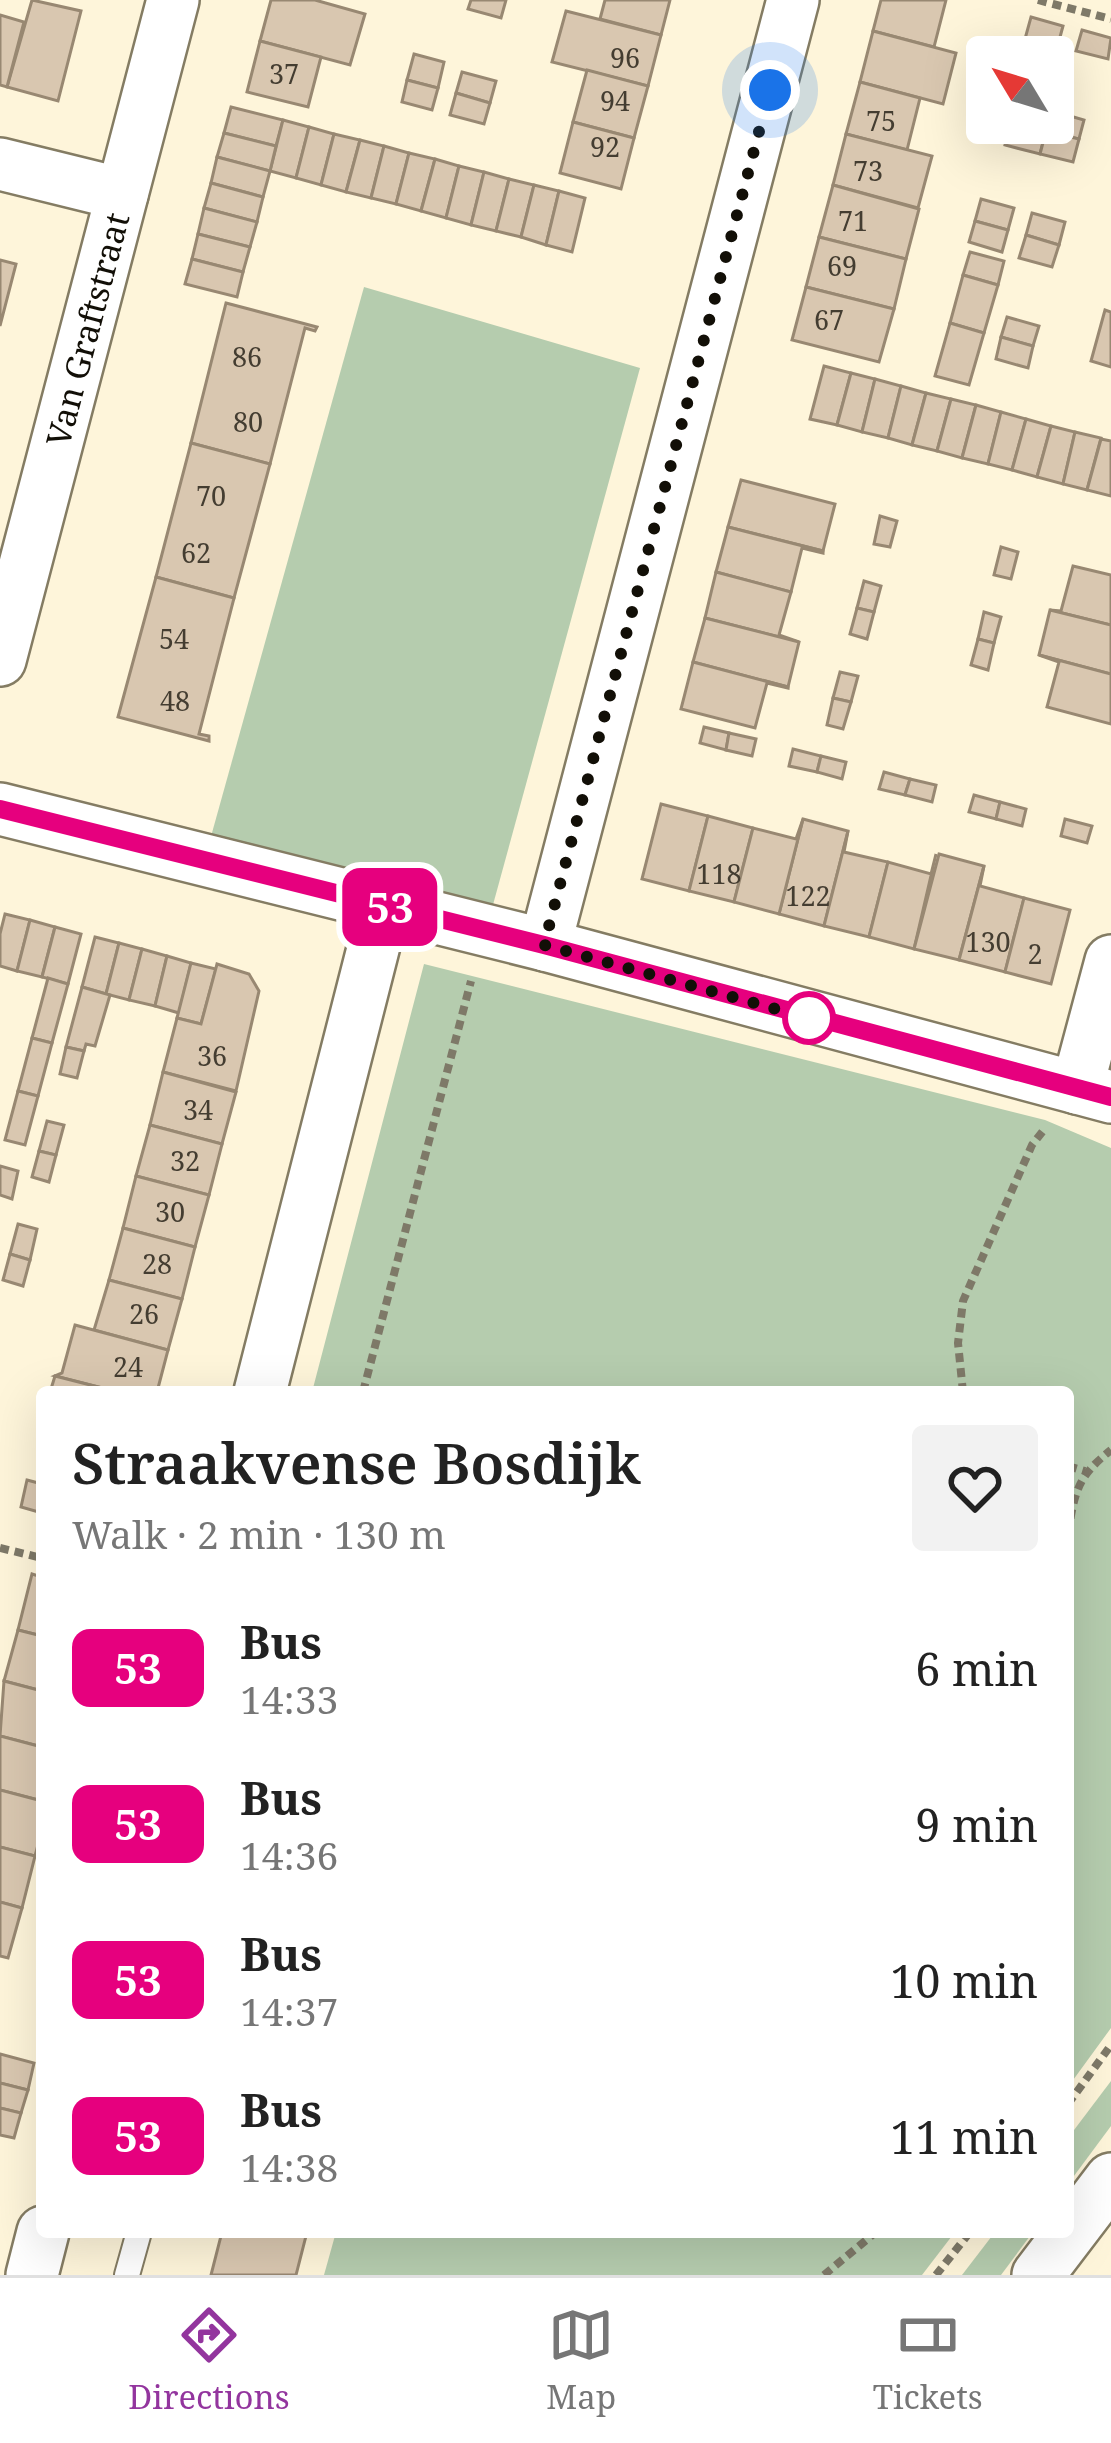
<!DOCTYPE html>
<html lang="en">
<head>
<meta charset="utf-8">
<style>
  :root { --surface:#fff; --page:#f2f2f2; --text:#222; --muted:#767676; --line:#e0e0e0; --accent:#93359e }
  body { margin:0; font-family:"Noto Serif",serif; background:var(--page); color:var(--text); height:100vh; display:flex; flex-direction:column; font-size:45px; white-space:nowrap }
  * { box-sizing:border-box; margin:0 }
  p { font-size:39px; color:var(--muted) }
  .icon { flex:none; width:66px; height:66px; fill:none; stroke:currentColor; stroke-width:2; stroke-linecap:round; stroke-linejoin:round }
  .map { position:relative; flex:1; overflow:hidden }
  .side { position:absolute; left:36px; top:1386px; width:1038px; height:852px; display:flex; flex-direction:column; background:var(--surface); border-radius:12px; box-shadow:0 12px 48px #0002 }
  .side>* { flex:none }
  .badge { padding:0 24px; border-radius:18px; font-size:42px; line-height:78px }
  .needle { width:78px; rotate:308deg }
  .fabs { position:absolute; left:966px; top:36px; display:grid; gap:24px }
  .fabs a { display:grid; place-items:center; width:108px; height:108px; border-radius:12px; background:var(--surface); box-shadow:0 12px 48px #0002; font-size:60px }
  .you { position:absolute; width:60px; height:60px; margin:-30px; border:9px solid #fff; border-radius:50%; background:#1a73e8; box-shadow:0 0 0 18px #1a73e833 }
  .map>.badge { position:absolute; translate:-50% -50%; box-shadow:0 0 0 6px #fff }
  .round { display:grid; place-items:center; flex:none; width:126px; height:126px; border-radius:12px; background:var(--page) }
  .headline { display:flex; align-items:center; justify-content:space-between; height:204px; padding:0 36px }
  h1 { font-size:57px; font-weight:600; line-height:90px }
  ul { padding:0; list-style:none }
  li { display:flex; align-items:center; gap:36px; height:156px; padding:0 36px }
  li div { flex:1 }
  li b { display:block; font-size:45px }
  li em { font-style:normal }
  li .badge { min-width:132px; font-weight:700; text-align:center }
  .tab-bar { display:flex; justify-content:space-around; align-items:center; height:168px; border-top:3px solid var(--line); background:var(--surface); font-size:33px; color:var(--muted) }
  .tab-bar a { display:grid; justify-items:center; gap:6px }
  .tab-bar .selected { color:var(--accent) }
  .map>svg:first-child { display:block }
</style>
</head>
<body>
<div class="map">
<svg width="1111" height="2275" viewBox="0 0 1111 2275">
  <rect width="100%" height="100%" fill="#fef5da"/>
  <!-- green -->
  <g fill="#b5ccae">
    <polygon points="364,287 640,368 491,912 210,840"/>
    <polygon points="424,964 1045,1120 1111,1148 1111,2028 1068,2087 1068,1392 312,1392"/>
    <polygon points="1111,2081 1111,2126 1068,2184 1068,2138"/>
    <polygon points="336,2232 955,2232 922,2275 324,2275"/>
    <polygon points="995,2232 1033,2232 1001,2275 962,2275"/>
  </g>
  <!-- building -->
  <g fill="#d9c7b0" stroke="#988872" stroke-width="3">
    <polygon points="32,0 81,11 58,101 7,87"/>
    <polygon points="271,0 315,0 365,14 350,65 260,41"/>
    <polygon points="471,0 506,0 501,18 468,9"/>
    <polygon points="605,0 670,0 661,35 600,19"/>
    <polygon points="881,0 946,0 934,47 873,31"/>
    <polygon points="566,11 661,35 648,86 552,62"/>
    <polygon points="0,15 24,22 7,87 0,85"/>
    <polygon points="1031,17 1063,26 1053,63 1053,57 1020,57"/>
    <polygon points="1082,30 1111,38 1108,59 1076,51"/>
    <polygon points="873,31 956,53 943,104 860,82"/>
    <polygon points="260,41 321,57 308,107 247,92"/>
    <polygon points="414,54 444,62 438,88 407,80"/>
    <polygon points="587,70 648,86 634,138 573,122"/>
    <polygon points="462,72 496,81 490,103 456,93"/>
    <polygon points="407,80 438,88 432,110 402,102"/>
    <polygon points="860,82 920,98 907,150 846,134"/>
    <polygon points="456,93 490,103 484,124 450,115"/>
    <polygon points="231,107 283,120 276,146 224,133"/>
    <polygon points="1053,111 1084,120 1079,139 1046,131 1048,123 1053,123"/>
    <polygon points="283,120 309,127 296,178 270,171"/>
    <polygon points="573,122 634,138 621,189 560,173"/>
    <polygon points="1011,123 1046,131 1040,154 1005,145"/>
    <polygon points="309,127 334,134 321,185 296,178"/>
    <polygon points="1046,131 1079,139 1073,162 1040,154"/>
    <polygon points="224,133 276,146 270,171 217,157"/>
    <polygon points="334,134 360,140 346,192 321,185"/>
    <polygon points="846,134 932,156 918,208 833,185"/>
    <polygon points="360,140 384,146 371,198 346,192"/>
    <polygon points="384,146 409,153 396,204 371,198"/>
    <polygon points="409,153 435,159 421,211 396,204"/>
    <polygon points="217,157 270,171 263,197 211,183"/>
    <polygon points="435,159 459,166 446,218 421,211"/>
    <polygon points="459,166 484,172 471,225 446,218"/>
    <polygon points="484,172 509,179 496,231 471,225"/>
    <polygon points="509,179 534,185 521,237 496,231"/>
    <polygon points="211,183 263,197 257,222 204,208"/>
    <polygon points="534,185 559,191 546,245 521,237"/>
    <polygon points="833,185 919,209 906,259 819,237"/>
    <polygon points="559,191 585,198 572,252 546,245"/>
    <polygon points="981,199 1014,208 1008,230 975,221"/>
    <polygon points="204,208 257,222 250,247 198,234"/>
    <polygon points="1032,213 1065,222 1059,245 1026,235"/>
    <polygon points="975,221 1008,230 1002,252 969,242"/>
    <polygon points="198,234 250,247 243,272 192,259"/>
    <polygon points="1026,235 1059,245 1052,267 1019,258"/>
    <polygon points="819,237 906,259 894,309 806,287"/>
    <polygon points="970,252 1004,261 998,285 963,275"/>
    <polygon points="192,259 243,272 237,297 185,284"/>
    <polygon points="0,260 16,264 0,326"/>
    <polygon points="963,275 998,285 984,333 950,323"/>
    <polygon points="806,287 894,309 879,362 792,340"/>
    <polygon points="226,303 317,327 315,331 305,328 270,464 191,443"/>
    <polygon points="1105,310 1111,312 1111,367 1091,361"/>
    <polygon points="1007,317 1039,326 1033,346 1001,337"/>
    <polygon points="950,323 984,333 969,385 935,376"/>
    <polygon points="1001,337 1033,346 1028,368 996,359"/>
    <polygon points="824,366 851,373 837,425 810,419"/>
    <polygon points="851,373 875,379 862,432 837,425"/>
    <polygon points="875,379 901,386 888,438 862,432"/>
    <polygon points="901,386 926,393 912,445 888,438"/>
    <polygon points="926,393 951,399 937,451 912,445"/>
    <polygon points="951,399 976,405 962,458 937,451"/>
    <polygon points="976,405 1001,412 988,464 962,458"/>
    <polygon points="1001,412 1026,419 1012,470 988,464"/>
    <polygon points="1026,419 1051,426 1037,477 1012,470"/>
    <polygon points="1051,426 1075,432 1063,484 1037,477"/>
    <polygon points="1075,432 1101,438 1087,490 1063,484"/>
    <polygon points="1101,439 1111,441 1111,496 1087,490"/>
    <polygon points="191,443 270,464 234,598 156,577"/>
    <polygon points="741,480 835,504 823,551 728,527"/>
    <polygon points="880,516 897,521 890,547 874,544"/>
    <polygon points="728,527 823,551 823,553 802,548 791,592 716,572"/>
    <polygon points="1001,547 1018,552 1011,579 994,575"/>
    <polygon points="1073,566 1111,575 1111,625 1050,610 1061,611"/>
    <polygon points="716,572 791,592 779,635 799,642 705,618"/>
    <polygon points="156,577 234,598 199,734 209,736 209,741 118,717"/>
    <polygon points="864,581 881,586 874,612 857,608"/>
    <polygon points="857,608 874,612 867,639 850,634"/>
    <polygon points="1050,610 1111,625 1111,674 1039,655"/>
    <polygon points="984,612 1001,617 994,643 978,639"/>
    <polygon points="705,618 799,642 788,687 693,662"/>
    <polygon points="978,639 994,643 988,670 971,665"/>
    <polygon points="1039,655 1111,674 1111,724 1047,707 1059,662"/>
    <polygon points="693,662 788,687 788,688 767,683 755,728 681,709"/>
    <polygon points="840,672 858,676 851,702 833,698"/>
    <polygon points="833,698 851,702 843,729 827,725"/>
    <polygon points="704,727 729,733 726,750 700,743"/>
    <polygon points="729,733 756,739 752,756 726,750"/>
    <polygon points="793,749 821,756 817,772 789,766"/>
    <polygon points="821,756 846,762 842,779 817,772"/>
    <polygon points="884,772 910,779 905,795 879,789"/>
    <polygon points="910,779 936,785 932,802 905,795"/>
    <polygon points="974,795 1000,802 996,819 969,812"/>
    <polygon points="1000,802 1026,809 1022,826 996,819"/>
    <polygon points="661,804 708,816 689,891 642,879"/>
    <polygon points="708,816 753,828 734,902 689,891"/>
    <polygon points="803,819 848,831 824,926 779,914"/>
    <polygon points="803,819 779,914 734,902 753,828 796,839"/>
    <polygon points="1065,819 1092,826 1087,843 1061,836"/>
    <polygon points="848,831 844,852 888,862 869,937 824,926"/>
    <polygon points="936,854 914,949 869,937 888,862 931,874"/>
    <polygon points="939,854 984,866 959,960 914,949"/>
    <polygon points="984,866 980,886 1024,898 1005,972 959,960"/>
    <polygon points="1024,898 1070,910 1051,984 1005,972"/>
    <polygon points="5,914 30,920 17,971 0,966 0,934"/>
    <polygon points="30,920 55,927 42,977 17,971"/>
    <polygon points="55,927 81,934 68,984 42,977"/>
    <polygon points="95,937 119,943 106,994 82,987"/>
    <polygon points="119,943 142,949 129,1000 106,994"/>
    <polygon points="142,949 167,956 155,1006 129,1000"/>
    <polygon points="167,956 191,963 179,1013 155,1006"/>
    <polygon points="191,963 216,969 201,1024 177,1018"/>
    <polygon points="217,964 249,974 259,991 236,1091 163,1072 177,1018 201,1024"/>
    <polygon points="48,978 68,984 52,1043 32,1038"/>
    <polygon points="82,987 110,995 95,1046 86,1044 84,1051 66,1047"/>
    <polygon points="32,1038 52,1043 38,1096 18,1091"/>
    <polygon points="66,1047 84,1051 77,1078 60,1074"/>
    <polygon points="163,1072 236,1092 222,1144 150,1125"/>
    <polygon points="18,1091 38,1096 25,1145 5,1140"/>
    <polygon points="47,1121 64,1125 56,1155 39,1151"/>
    <polygon points="150,1125 222,1144 209,1195 136,1176"/>
    <polygon points="39,1151 56,1155 49,1182 32,1177"/>
    <polygon points="0,1166 18,1171 12,1199 0,1195"/>
    <polygon points="136,1176 209,1195 195,1247 123,1228"/>
    <polygon points="18,1224 37,1229 30,1260 10,1254"/>
    <polygon points="123,1228 195,1247 182,1299 109,1280"/>
    <polygon points="10,1254 30,1260 23,1286 3,1280"/>
    <polygon points="109,1280 182,1299 168,1350 94,1330"/>
    <polygon points="75,1325 168,1350 157,1392 118,1392 55,1376 62,1373"/>
    <polygon points="55,1376 118,1392 50,1392"/>
    <polygon points="27,1480 42,1484 42,1513 21,1507"/>
    <polygon points="32,1574 42,1577 42,1636 18,1630"/>
    <polygon points="18,1630 42,1636 42,1691 4,1681"/>
    <polygon points="4,1681 42,1691 42,1747 0,1736"/>
    <polygon points="0,1736 42,1747 42,1801 0,1790"/>
    <polygon points="0,1790 42,1801 42,1830 35,1856 0,1847"/>
    <polygon points="0,1847 35,1856 22,1908 0,1902"/>
    <polygon points="0,1902 22,1908 8,1958 0,1956"/>
    <polygon points="0,2054 34,2063 28,2090 0,2083"/>
    <polygon points="0,2083 28,2090 21,2113 0,2108"/>
    <polygon points="0,2108 21,2113 14,2138 0,2135"/>
    <polygon points="222,2232 307,2232 296,2275 211,2275"/>
  </g>
  <g fill="none" stroke-linecap="round" stroke-linejoin="round">
    <defs>
      <polyline id="lane" points="127,2275 139,2232"/>
      <g id="street">
        <polyline points="0,164 122,194"/>
        <path id="s1" d="M0,660L173,0"/>
        <polyline points="0,809 545,945 1111,1097"/>
        <polyline points="545,945 793,0"/>
        <polyline points="1077,1088 1111,961"/>
        <polyline points="260,1392 384,906"/>
        <polyline points="32,2275 43,2232"/>
        <polyline points="1038,2275 1111,2179"/>
      </g>
    </defs>
    <!-- lane casing -->
    <use href="#lane" stroke="#847c63" stroke-width="28"/>
    <!-- street casing -->
    <use href="#street" stroke="#847c63" stroke-width="56"/>
    <!-- path -->
    <g stroke="#7e7968" stroke-width="8" stroke-dasharray="9 6" stroke-linecap="butt">
      <polyline points="1038,0 1111,19"/>
      <polyline points="363,1392 471,981"/>
      <polyline points="963,1392 958,1343 963,1301 1032,1145 1043,1131"/>
      <polyline points="1068,1466 1085,1471"/>
      <path d="M1068,1533C1075,1491 1077,1477 1111,1450"/>
      <polyline points="0,1548 42,1558"/>
      <polyline points="1068,2104 1111,2045"/>
      <polyline points="824,2275 876,2232"/>
      <polyline points="936,2275 970,2232"/>
    </g>
    <!-- lane -->
    <use href="#lane" stroke="#fff" stroke-width="24"/>
    <!-- street -->
    <use href="#street" stroke="#fff" stroke-width="51"/>
  </g>
  <g fill="none" stroke-linecap="round" stroke-linejoin="round">
    <defs>
      <polyline id="line" points="0,809 544,945 1111,1097"/>
    </defs>
    <!-- line casing -->
    <use href="#line" stroke="#fff" stroke-width="27"/>
    <!-- line -->
    <use href="#line" stroke="#e6007e" stroke-width="18"/>
    <!-- walk -->
    <polyline stroke="#120f07" stroke-width="12" stroke-dasharray="0 21.6" points="770,90 544,945 809,1018"/>
  </g>
  <!-- markers -->
  <circle fill="#fff" stroke="#e6007e" stroke-width="6" cx="809" cy="1018" r="24"/>
  <g text-anchor="middle" dominant-baseline="central" stroke-width="12" stroke-linejoin="round" paint-order="stroke">
    <!-- number labels -->
    <g font-size="27" fill="#443d31">
      <text x="625" y="57">96</text>
      <text x="284" y="73">37</text>
      <text x="615" y="100">94</text>
      <text x="881" y="120">75</text>
      <text x="605" y="146">92</text>
      <text x="868" y="170">73</text>
      <text x="853" y="220">71</text>
      <text x="842" y="265">69</text>
      <text x="829" y="319">67</text>
      <text x="247" y="356">86</text>
      <text x="248" y="421">80</text>
      <text x="211" y="495">70</text>
      <text x="196" y="552">62</text>
      <text x="174" y="638">54</text>
      <text x="175" y="700">48</text>
      <text x="719" y="873">118</text>
      <text x="808" y="895">122</text>
      <text x="988" y="941">130</text>
      <text x="1035" y="953">2</text>
      <text x="212" y="1055">36</text>
      <text x="198" y="1109">34</text>
      <text x="185" y="1160">32</text>
      <text x="170" y="1211">30</text>
      <text x="157" y="1263">28</text>
      <text x="144" y="1313">26</text>
      <text x="128" y="1366">24</text>
    </g>
    <!-- street labels -->
    <g font-size="33" fill="#120f07" stroke="#fef5da">
      <text stroke="none"><textPath href="#s1" startOffset="342">Van Graftstraat</textPath></text>
    </g>
  </g>
</svg>
<div class="fabs">
<a><svg class="needle" viewBox="-14 -14 28 28"><path d="M0-13l5 13h-10z" fill="#e53935"/><path d="M0 13l5-13h-10z" fill="#767676"/></svg></a>
</div>
<div class="you" style="left:770px;top:90px"></div>
<b class="badge" style="left:390px;top:907px;background:#e6007e;color:#fff">53</b>
<section class="side">
<div class="headline"><div><h1>Straakvense Bosdijk</h1><p>Walk · 2 min · 130 m</p></div><a class="round"><svg class="icon" aria-label="heart" viewBox="0 0 24 24"><path d="M12 20l-8-8c-3-5 5-10 8-4 3-6 11-1 8 4z"/></svg></a></div>
<ul>
<li><span class="badge" style="background:#e6007e;color:#fff">53</span><div><b>Bus</b><p>14:33</p></div><em>6 min</em></li>
<li><span class="badge" style="background:#e6007e;color:#fff">53</span><div><b>Bus</b><p>14:36</p></div><em>9 min</em></li>
<li><span class="badge" style="background:#e6007e;color:#fff">53</span><div><b>Bus</b><p>14:37</p></div><em>10 min</em></li>
<li><span class="badge" style="background:#e6007e;color:#fff">53</span><div><b>Bus</b><p>14:38</p></div><em>11 min</em></li>
</ul>
</section>
</div>
<nav class="tab-bar">
<a class="selected"><svg class="icon" aria-label="directions" viewBox="0 0 24 24"><path d="M12 3l9 9-9 9-9-9zM9 14v-3h6M13 9l2 2-2 2"/></svg>Directions</a>
<a><svg class="icon" aria-label="map" viewBox="0 0 24 24"><path d="M3 6l6-2 6 2 6-2v14l-6 2-6-2-6 2zM9 4v14M15 6v14"/></svg>Map</a>
<a><svg class="icon" aria-label="tickets" viewBox="0 0 24 24"><path d="M3 7h18v10H3zM15 7v10"/></svg>Tickets</a>
</nav>
</body>
</html>
